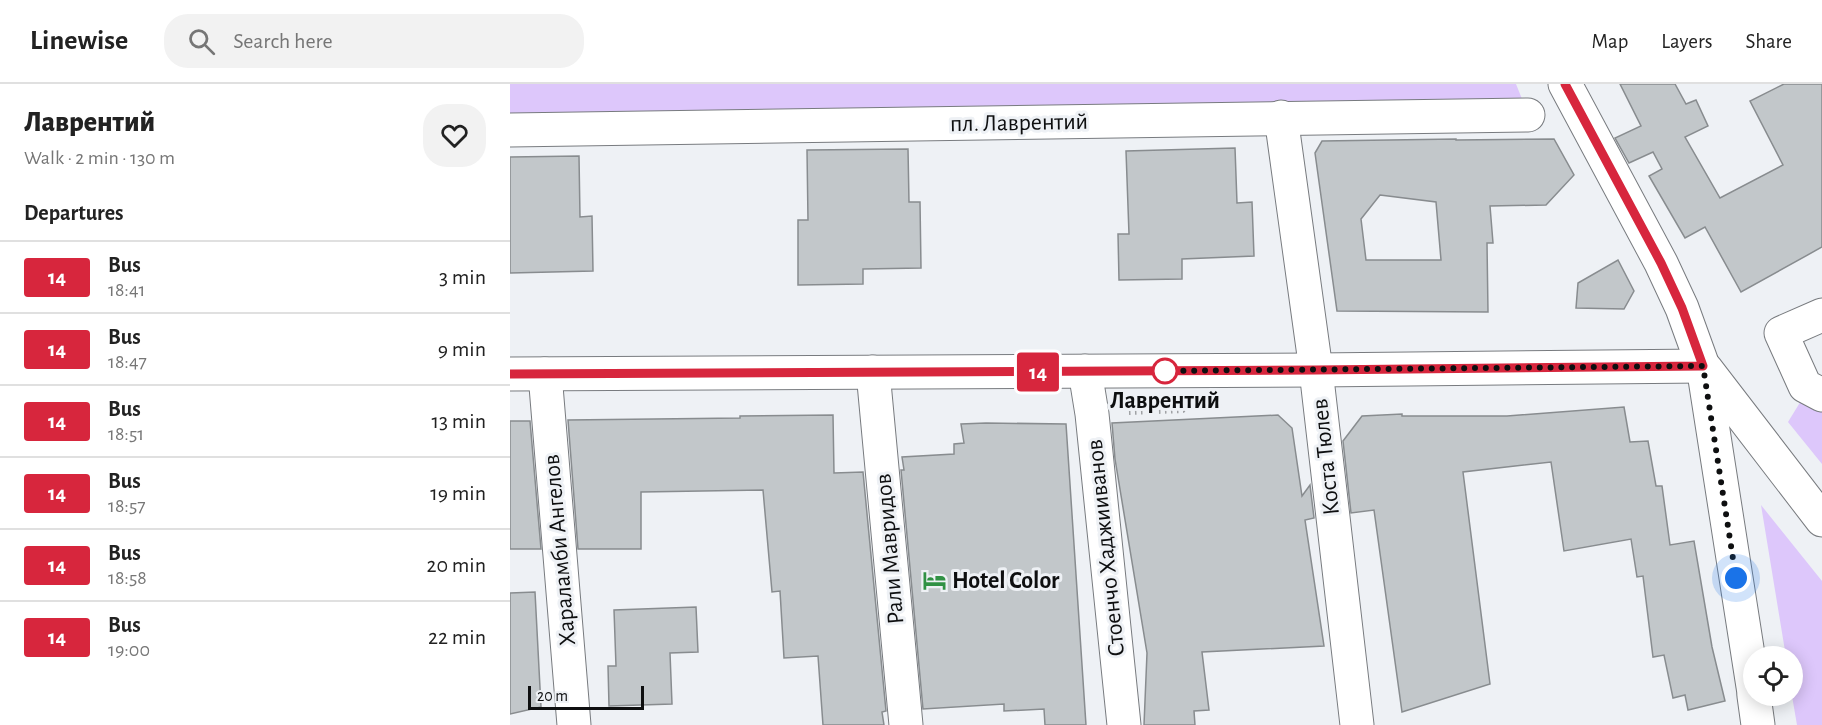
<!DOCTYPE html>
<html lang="en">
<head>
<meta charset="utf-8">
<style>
  :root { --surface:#fff; --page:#f2f2f2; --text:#222; --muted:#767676; --line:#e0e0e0 }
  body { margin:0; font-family:"Alegreya Sans",sans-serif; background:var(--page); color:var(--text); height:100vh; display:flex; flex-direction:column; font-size:22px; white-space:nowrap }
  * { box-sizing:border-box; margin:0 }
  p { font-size:20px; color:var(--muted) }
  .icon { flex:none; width:33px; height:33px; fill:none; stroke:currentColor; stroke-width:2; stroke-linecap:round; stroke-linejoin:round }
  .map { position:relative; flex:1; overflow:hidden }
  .drawer { display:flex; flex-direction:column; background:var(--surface); width:510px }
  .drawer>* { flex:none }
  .badge { padding:0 12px; border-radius:4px; font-size:21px; line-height:39px }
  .tools { position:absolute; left:1233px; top:562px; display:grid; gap:12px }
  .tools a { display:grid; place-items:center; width:60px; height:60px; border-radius:50%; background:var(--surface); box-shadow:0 3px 15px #0003; font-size:30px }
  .scale { position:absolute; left:18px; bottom:15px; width:116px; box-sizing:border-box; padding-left:6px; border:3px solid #0e0f10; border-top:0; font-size:16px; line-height:21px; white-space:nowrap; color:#0e0f10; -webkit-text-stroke:4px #eef1f5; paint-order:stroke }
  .you { position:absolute; width:30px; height:30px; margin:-15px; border:4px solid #fff; border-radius:50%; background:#1a73e8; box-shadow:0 0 0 9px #1a73e833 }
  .map>.badge { position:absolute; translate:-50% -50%; box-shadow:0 0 0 3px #fff }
  h2 { padding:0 24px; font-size:22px; line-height:54px }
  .round { display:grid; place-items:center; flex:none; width:63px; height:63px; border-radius:24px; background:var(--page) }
  .headline { display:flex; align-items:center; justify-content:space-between; height:102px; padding:0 24px }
  h1 { font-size:28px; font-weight:800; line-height:45px }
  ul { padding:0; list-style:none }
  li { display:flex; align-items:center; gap:18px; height:72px; padding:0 24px; border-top:2px solid var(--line) }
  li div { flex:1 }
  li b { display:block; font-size:22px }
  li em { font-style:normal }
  li .badge { min-width:66px; font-weight:700; text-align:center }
  header { display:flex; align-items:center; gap:36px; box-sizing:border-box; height:84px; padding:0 30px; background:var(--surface); border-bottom:2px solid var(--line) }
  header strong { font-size:28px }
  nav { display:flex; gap:33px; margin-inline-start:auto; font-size:21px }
  .search { width:420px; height:54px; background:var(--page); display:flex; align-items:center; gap:15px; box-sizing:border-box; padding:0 21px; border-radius:24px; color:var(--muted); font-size:22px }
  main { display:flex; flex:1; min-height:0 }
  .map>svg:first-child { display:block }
</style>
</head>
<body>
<header>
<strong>Linewise</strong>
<div class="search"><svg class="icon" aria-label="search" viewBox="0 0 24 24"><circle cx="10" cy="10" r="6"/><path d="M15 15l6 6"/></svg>Search here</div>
<nav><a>Map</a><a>Layers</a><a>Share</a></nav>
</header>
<main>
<section class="drawer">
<div class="headline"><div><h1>Лаврентий</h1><p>Walk · 2 min · 130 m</p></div><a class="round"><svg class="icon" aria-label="heart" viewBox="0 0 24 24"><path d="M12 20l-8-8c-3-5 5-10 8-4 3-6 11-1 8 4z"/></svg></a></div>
<h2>Departures</h2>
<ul>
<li><span class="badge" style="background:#d7263d;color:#fff">14</span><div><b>Bus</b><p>18:41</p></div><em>3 min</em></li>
<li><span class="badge" style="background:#d7263d;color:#fff">14</span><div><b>Bus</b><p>18:47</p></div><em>9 min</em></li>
<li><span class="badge" style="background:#d7263d;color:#fff">14</span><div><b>Bus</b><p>18:51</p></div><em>13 min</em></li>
<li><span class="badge" style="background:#d7263d;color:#fff">14</span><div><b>Bus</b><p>18:57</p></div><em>19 min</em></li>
<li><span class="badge" style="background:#d7263d;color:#fff">14</span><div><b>Bus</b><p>18:58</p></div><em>20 min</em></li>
<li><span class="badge" style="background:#d7263d;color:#fff">14</span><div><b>Bus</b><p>19:00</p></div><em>22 min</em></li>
</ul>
</section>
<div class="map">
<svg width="1312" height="641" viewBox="0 0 1312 641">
  <rect width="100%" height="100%" fill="#eef1f5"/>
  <!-- green -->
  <g fill="#ddc7fb">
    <polygon points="0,0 1006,0 1014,20 0,38"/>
    <polygon points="1294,312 1312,321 1312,380 1278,338"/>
    <polygon points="1251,421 1312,497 1312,641 1287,641 1282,612 1282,573 1276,573"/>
  </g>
  <!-- building -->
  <g fill="#c2c7ca" stroke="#888c8f" stroke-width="1.5" fill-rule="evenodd">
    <polygon points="1110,0 1165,0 1176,20 1186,16 1198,42 1175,53 1210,114 1273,81 1240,17 1274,0 1312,0 1312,163 1231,208 1195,143 1175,154 1139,92 1152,85 1143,68 1119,79 1105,54 1131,42"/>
    <path d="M946,55V56L1044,55L1064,91L1036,121L980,122L983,159H977L978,228L827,227L805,69L812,57ZM870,111L926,118L931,176H856L851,135Z"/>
    <polygon points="725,64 727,119 742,118 744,172 672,175 672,195 609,196 608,150 619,150 616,67"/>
    <polygon points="398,65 399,118 410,118 411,184 353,185 353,200 288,201 288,136 298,136 297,66"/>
    <polygon points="69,72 70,133 82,132 83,187 0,189 0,73"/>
    <polygon points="1108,176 1124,207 1114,225 1066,224 1068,199"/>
    <polygon points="1114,323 1120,358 1138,357 1146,402 1152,402 1160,461 1184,457 1202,563 1215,617 1178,626 1175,611 1163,614 1154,571 1143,573 1133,492 1127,493 1121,455 1054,467 1041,378 953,388 980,600 892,628 864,426 841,429 833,357 852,332 892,330 892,332 997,332"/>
    <polygon points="323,331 324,389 353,388 376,627 372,628 374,641 313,641 308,572 274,574 270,507 262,508 253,406 131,408 131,465 68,465 58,336 230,334 230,332"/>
    <polygon points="768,331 782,344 792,412 800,401 804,434 795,436 814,562 692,568 699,626 684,627 685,641 634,641 637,569 605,375 602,339"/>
    <polygon points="0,337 20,337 31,465 0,465"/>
    <polygon points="476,339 556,340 576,641 535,641 534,625 494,627 494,620 413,625 391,386 394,386 392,373 444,370 444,360 454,359 451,340"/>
    <polygon points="25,508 31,623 0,630 0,509"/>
    <polygon points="186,523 188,568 160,569 162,620 99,622 98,582 106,582 104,526"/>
  </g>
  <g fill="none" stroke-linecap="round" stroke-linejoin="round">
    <defs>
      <g id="street">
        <polyline points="771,33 806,286 847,641"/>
        <polyline points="0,46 1018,31"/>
        <polyline points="1312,231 1271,249 1295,302 1312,311"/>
        <polyline points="575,287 582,330 614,641"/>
        <polyline points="363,288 396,641"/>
        <polyline points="35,290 64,641"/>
      </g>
      <g id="secondary">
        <polyline points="1055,0 1151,179 1172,224 1193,282 1244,609"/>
        <polyline points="1196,285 1312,436"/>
        <polyline points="0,290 806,286 1193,282"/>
        <polyline points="1244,612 1248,641"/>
      </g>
    </defs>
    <!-- street casing -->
    <use href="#street" stroke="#787b7f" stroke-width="35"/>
    <!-- secondary casing -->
    <use href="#secondary" stroke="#787b7f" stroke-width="35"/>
    <!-- path -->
    <polyline stroke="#a0a2a5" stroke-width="4" stroke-dasharray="1.5 4.5" stroke-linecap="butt" points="619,329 673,327 677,324"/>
    <!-- street -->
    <use href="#street" stroke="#fff" stroke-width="33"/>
    <!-- secondary -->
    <use href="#secondary" stroke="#fff" stroke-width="33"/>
  </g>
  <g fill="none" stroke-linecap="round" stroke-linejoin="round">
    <defs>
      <polyline id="line" points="0,290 806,286 1193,282 1172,224 1151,179 1055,0"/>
    </defs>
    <!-- line casing -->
    <use href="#line" stroke="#fff" stroke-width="14"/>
    <!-- line -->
    <use href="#line" stroke="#d7263d" stroke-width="9"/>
    <!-- walk -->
    <polyline stroke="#0e0f10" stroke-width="6" stroke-dasharray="0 10.8" points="655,287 648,287 1193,282 1226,494"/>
  </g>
  <!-- icons -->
  <defs>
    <symbol id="hotel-bare" viewBox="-9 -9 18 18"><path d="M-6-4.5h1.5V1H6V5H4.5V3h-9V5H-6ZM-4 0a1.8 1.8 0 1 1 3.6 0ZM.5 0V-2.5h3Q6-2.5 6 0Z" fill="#309144" stroke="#eef1f5" stroke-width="2.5" paint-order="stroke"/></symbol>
  </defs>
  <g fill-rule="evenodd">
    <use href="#hotel-bare" x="408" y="480" width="33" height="33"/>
  </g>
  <!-- markers -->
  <circle fill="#fff" stroke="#d7263d" stroke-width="3" cx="655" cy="287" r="12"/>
  <g text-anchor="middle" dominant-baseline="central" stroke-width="6" stroke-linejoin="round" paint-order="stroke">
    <!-- street labels -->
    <g font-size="24" fill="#0e0f10" stroke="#eef1f5">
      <text transform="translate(509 39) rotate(-1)">пл. Лаврентий</text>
      <text transform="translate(816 373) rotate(-96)">Коста Тюлев</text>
      <text transform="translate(596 464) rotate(-96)">Стоенчо Хаджииванов</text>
      <text transform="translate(380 465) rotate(-95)">Рали Мавридов</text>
      <text transform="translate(50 466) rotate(-95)">Хараламби Ангелов</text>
    </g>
    <!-- stop labels -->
    <g font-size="24" font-weight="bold" fill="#0e0f10" stroke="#eef1f5">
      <text x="655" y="317">Лаврентий</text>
    </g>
    <!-- poi labels -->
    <g font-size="24" font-weight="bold" fill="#0e0f10" stroke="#eef1f5" text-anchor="start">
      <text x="442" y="497">Hotel Color</text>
    </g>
  </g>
</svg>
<div class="tools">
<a><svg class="icon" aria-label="locate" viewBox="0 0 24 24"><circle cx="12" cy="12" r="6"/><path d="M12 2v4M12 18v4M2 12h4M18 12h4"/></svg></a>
</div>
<div class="scale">20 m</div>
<div class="you" style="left:1226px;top:494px"></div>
<b class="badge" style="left:528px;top:288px;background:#d7263d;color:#fff">14</b>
</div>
</main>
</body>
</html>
